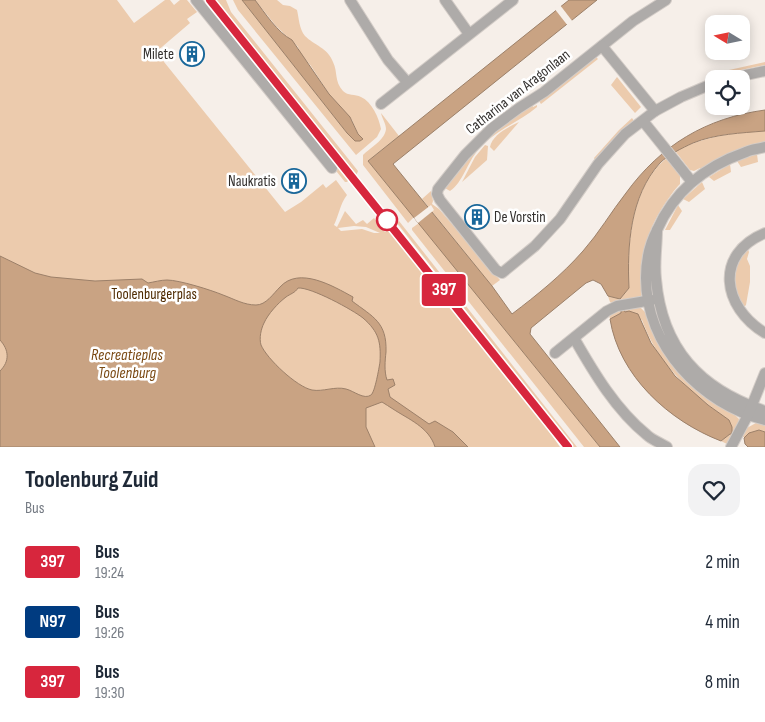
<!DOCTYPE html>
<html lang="en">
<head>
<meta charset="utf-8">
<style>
  :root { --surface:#fff; --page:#f2f2f3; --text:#1f2937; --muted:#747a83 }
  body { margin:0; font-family:"Sofia Sans Condensed",sans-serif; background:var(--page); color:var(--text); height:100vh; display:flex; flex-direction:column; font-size:19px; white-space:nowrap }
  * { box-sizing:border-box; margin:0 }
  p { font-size:16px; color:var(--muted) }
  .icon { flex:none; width:28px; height:28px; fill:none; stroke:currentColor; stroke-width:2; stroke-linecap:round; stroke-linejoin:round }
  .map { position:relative; height:447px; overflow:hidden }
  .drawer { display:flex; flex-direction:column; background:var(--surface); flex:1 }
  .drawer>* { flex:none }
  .badge { padding:0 10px; border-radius:4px; font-size:18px; line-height:32px }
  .needle { width:32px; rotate:280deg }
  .tools { position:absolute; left:705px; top:15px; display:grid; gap:10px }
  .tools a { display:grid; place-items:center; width:45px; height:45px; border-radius:10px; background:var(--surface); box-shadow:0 2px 12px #0003; font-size:25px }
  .map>.badge { position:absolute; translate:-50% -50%; box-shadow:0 0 0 2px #fff }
  .round { display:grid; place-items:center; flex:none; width:52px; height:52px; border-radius:15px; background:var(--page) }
  .headline { display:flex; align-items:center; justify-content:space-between; height:85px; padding:0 25px }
  h1 { font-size:24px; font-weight:700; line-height:38px }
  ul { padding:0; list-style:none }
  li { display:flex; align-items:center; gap:15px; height:60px; padding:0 25px }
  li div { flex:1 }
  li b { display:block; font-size:19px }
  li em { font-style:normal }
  li .badge { min-width:55px; font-weight:700; text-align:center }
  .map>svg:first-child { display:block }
</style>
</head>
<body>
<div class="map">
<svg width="765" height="447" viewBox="0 0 765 447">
  <rect width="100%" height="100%" fill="#f6efe9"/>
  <!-- green -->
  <g fill="#eccbad" fill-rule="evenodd">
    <path d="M0,0H117L134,23L165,0H170L174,5L180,0H187L197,12L187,19L190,23L156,52L285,212L301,202L323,184L326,188L336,180L347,195C340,204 339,215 334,225L337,227L345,211L356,224L363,220L367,224L374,218L385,232L389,229L390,230L537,414L560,447H0ZM354,226L366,227L380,233H374L362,229L341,231L338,228Z"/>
    <polygon points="215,0 226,0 231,12 358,171 356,176"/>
    <path d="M233,0H242L347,133L358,134L352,120L329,94L311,66L300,53L298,47L276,26L255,0H277L283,5L290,6L297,10C299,18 299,29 305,36C314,45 328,48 333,62C338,72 334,81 343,91C348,96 355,94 361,97C372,102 379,118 381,129L377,137L356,155L238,10Z"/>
    <polygon points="206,1 349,180 347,182 345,182 202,4"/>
    <polygon points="596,57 598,59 541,104 539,101"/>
    <polygon points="765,62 765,65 721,74 720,72"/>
    <polygon points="617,77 641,107 635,113 611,85"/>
    <path d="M532,105L533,107L537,105V107C518,123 495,130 478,150C467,163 463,182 450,191L443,187L467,156L494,131Z"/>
    <path d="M381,113L399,136L368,161L414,217L408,223L363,165V155C370,148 385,140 386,129C386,124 382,118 381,113Z"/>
    <polygon points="632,118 634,121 621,131 595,160 594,158 619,130"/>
    <path d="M519,122L494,151L490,147C492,135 508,127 519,122Z"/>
    <path d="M765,131V142L759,143L701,170L700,168L694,171L690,170L676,152C702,136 735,133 765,131Z"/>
    <polygon points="485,145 488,146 487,160 462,182 475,157"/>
    <polygon points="757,154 758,162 741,167 737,161"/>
    <path d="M667,158L680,174V184C670,194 652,222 649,236C645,254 645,273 644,291L641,296L614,304L610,302L608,296L620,299L629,288C627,246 631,186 667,158Z"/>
    <polygon points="730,164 731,172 714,181 709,177"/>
    <polygon points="702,182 705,189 689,202 683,199"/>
    <polygon points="431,191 433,201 432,204 439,209 500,280 492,286 422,199"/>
    <polygon points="678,205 682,211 670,230 665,230"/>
    <polygon points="399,221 577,447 573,447 397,223"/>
    <polygon points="419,223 600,447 584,447 412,230 412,228"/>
    <path d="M747,247L749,252L747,259L750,266V282L746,305L743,308C730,289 731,263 747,247Z"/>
    <path d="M636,307H640L646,313L658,344L679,374L712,401L735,415L739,419L738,425L727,444L721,441L730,434L729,420C692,394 657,364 642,320L621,313L610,319L609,315L614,311Z"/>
    <polygon points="756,423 765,425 765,432 759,430 747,437 742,437 745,429"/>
  </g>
  <!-- water -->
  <g fill="#c9a383" stroke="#9c8069" fill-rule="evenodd">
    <path d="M242,0H255C265,13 277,32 292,40L329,94L350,117L358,134L363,139L360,141H355L347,133Z"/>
    <path d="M569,0H597L393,164L492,286L512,314C537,295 562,275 583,251C599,233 611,212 626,193C661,145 706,118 765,110V131C741,133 715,134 693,143C682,148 668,155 660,163C630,196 627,246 629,288L620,299L608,296L601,284L593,280L586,283L531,328L530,334L620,447H600L368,161Z"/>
    <path d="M0,256L35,273L51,277L95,281L142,279L148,283C154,282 161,280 167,280C179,280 211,290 223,295C234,299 244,305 256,305C266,305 273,294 280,287C299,266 333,286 353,297L352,301C373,317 387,322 386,352C385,361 384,371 387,380L393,379L395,385L388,389L390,397L429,424L435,421L453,432L468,447H435C429,427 408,419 393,409C389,407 386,404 382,402L366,408V427L375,447H0V371C10,361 9,350 0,340ZM298,288C311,287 353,310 363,318C379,332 381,342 380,362C379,368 375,392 371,395C364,400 354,391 346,389C335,386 323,392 312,390C297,387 267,359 261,345C259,338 261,329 264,323C268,314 278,303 286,297C290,294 295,293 298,288Z"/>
    <path d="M624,310L625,312L629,311L638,314L651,343L675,376L708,405L729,420L732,427V434H730L721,441C669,421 619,376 610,319L621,313V311Z"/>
    <polygon points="759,430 765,432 765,447 748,447 745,444 744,438 749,433"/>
  </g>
  <!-- pier -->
  <g fill="#f6efe9">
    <polygon points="560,5 573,22 568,26 554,8"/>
    <polygon points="431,205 434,210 418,223 414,218"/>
  </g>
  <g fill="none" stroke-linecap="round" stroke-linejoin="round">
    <defs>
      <g id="minor">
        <polyline points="196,0 332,168"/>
        <polyline points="350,0 388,60 407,82"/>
        <polyline points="445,0 469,34"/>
        <polyline points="666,0 633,21 544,92 519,108 492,128 465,155 438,189 437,194 440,200 496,270 502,273 535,246 560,219 598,164 625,134 655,111 681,97 714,83"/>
        <polyline points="602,46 655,111"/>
        <polyline points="727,79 765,71"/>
        <polyline points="381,104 513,0"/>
        <polyline points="643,121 692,182"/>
        <path d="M657,230C674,191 706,166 746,152C752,149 759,149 765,147"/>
        <path d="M765,233C714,254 722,307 765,333"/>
        <path d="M574,338C594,373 616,410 647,435C652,440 661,443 667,447"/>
        <polyline points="555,353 607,311 617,306 652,300"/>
        <path d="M765,411C700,389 662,349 656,279C654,263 657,247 657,230C649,245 646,260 646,278C646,346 701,404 765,420"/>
        <polyline points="731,447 748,415 765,373"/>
      </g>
    </defs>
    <!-- minor casing -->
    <use href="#minor" stroke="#d3ccc7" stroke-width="12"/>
    <!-- minor -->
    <use href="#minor" stroke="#aeaba9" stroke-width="10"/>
  </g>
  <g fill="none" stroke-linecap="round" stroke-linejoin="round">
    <defs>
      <polyline id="line" points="210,0 568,447"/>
    </defs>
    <!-- line casing -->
    <use href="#line" stroke="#fff" stroke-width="11"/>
    <!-- line -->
    <use href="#line" stroke="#d7263d" stroke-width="8"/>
  </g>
  <!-- icons -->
  <defs>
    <symbol id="building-ring" viewBox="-11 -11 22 22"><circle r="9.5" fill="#fff" stroke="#19679a" stroke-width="1.5"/><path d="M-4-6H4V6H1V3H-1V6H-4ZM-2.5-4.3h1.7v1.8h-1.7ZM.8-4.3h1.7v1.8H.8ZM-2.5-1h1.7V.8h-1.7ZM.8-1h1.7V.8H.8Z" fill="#19679a"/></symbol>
  </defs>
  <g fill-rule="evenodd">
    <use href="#building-ring" x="178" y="40" width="28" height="28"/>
    <use href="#building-ring" x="280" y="167" width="28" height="28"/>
    <use href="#building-ring" x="463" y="203" width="28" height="28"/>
  </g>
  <!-- markers -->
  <circle fill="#fff" stroke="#d7263d" stroke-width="2.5" cx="387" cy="220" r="10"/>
  <g text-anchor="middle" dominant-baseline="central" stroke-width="5" stroke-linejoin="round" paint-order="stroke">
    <!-- poi labels -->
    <g font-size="15" fill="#322f2d" stroke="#fff" text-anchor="end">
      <text x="174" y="54">Milete</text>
      <text x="276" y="181">Naukratis</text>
      <text x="494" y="217" text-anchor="start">De Vorstin</text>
    </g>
    <!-- street labels -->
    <g font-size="15" fill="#322f2d" stroke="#fff">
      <text transform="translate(518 92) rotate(-38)">Catharina van Aragonlaan</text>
    </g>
    <!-- park labels -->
    <g font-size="15" fill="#4e2a00" stroke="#fff">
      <text x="154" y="294">Toolenburgerplas</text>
    </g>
    <!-- water labels -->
    <g font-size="16" font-style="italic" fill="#7a4913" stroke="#fff">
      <text x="127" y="355">Recreatieplas<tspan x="127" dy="18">Toolenburg</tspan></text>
    </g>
  </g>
</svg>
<div class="tools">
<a><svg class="needle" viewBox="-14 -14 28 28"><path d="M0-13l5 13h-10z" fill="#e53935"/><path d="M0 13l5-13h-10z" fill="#747a83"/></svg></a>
<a><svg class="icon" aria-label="locate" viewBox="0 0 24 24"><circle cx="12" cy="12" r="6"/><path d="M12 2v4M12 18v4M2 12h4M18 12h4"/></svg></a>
</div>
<b class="badge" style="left:444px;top:290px;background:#d7263d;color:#fff">397</b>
</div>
<section class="drawer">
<div class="headline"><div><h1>Toolenburg Zuid</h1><p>Bus</p></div><a class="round"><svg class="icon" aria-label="heart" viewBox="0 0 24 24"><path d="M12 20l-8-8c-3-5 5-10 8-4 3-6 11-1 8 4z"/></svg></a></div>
<ul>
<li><span class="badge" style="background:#d7263d;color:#fff">397</span><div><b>Bus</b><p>19:24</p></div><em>2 min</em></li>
<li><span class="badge" style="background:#003b80;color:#fff">N97</span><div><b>Bus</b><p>19:26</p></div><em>4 min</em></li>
<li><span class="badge" style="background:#d7263d;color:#fff">397</span><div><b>Bus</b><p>19:30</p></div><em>8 min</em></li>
</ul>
</section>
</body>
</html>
